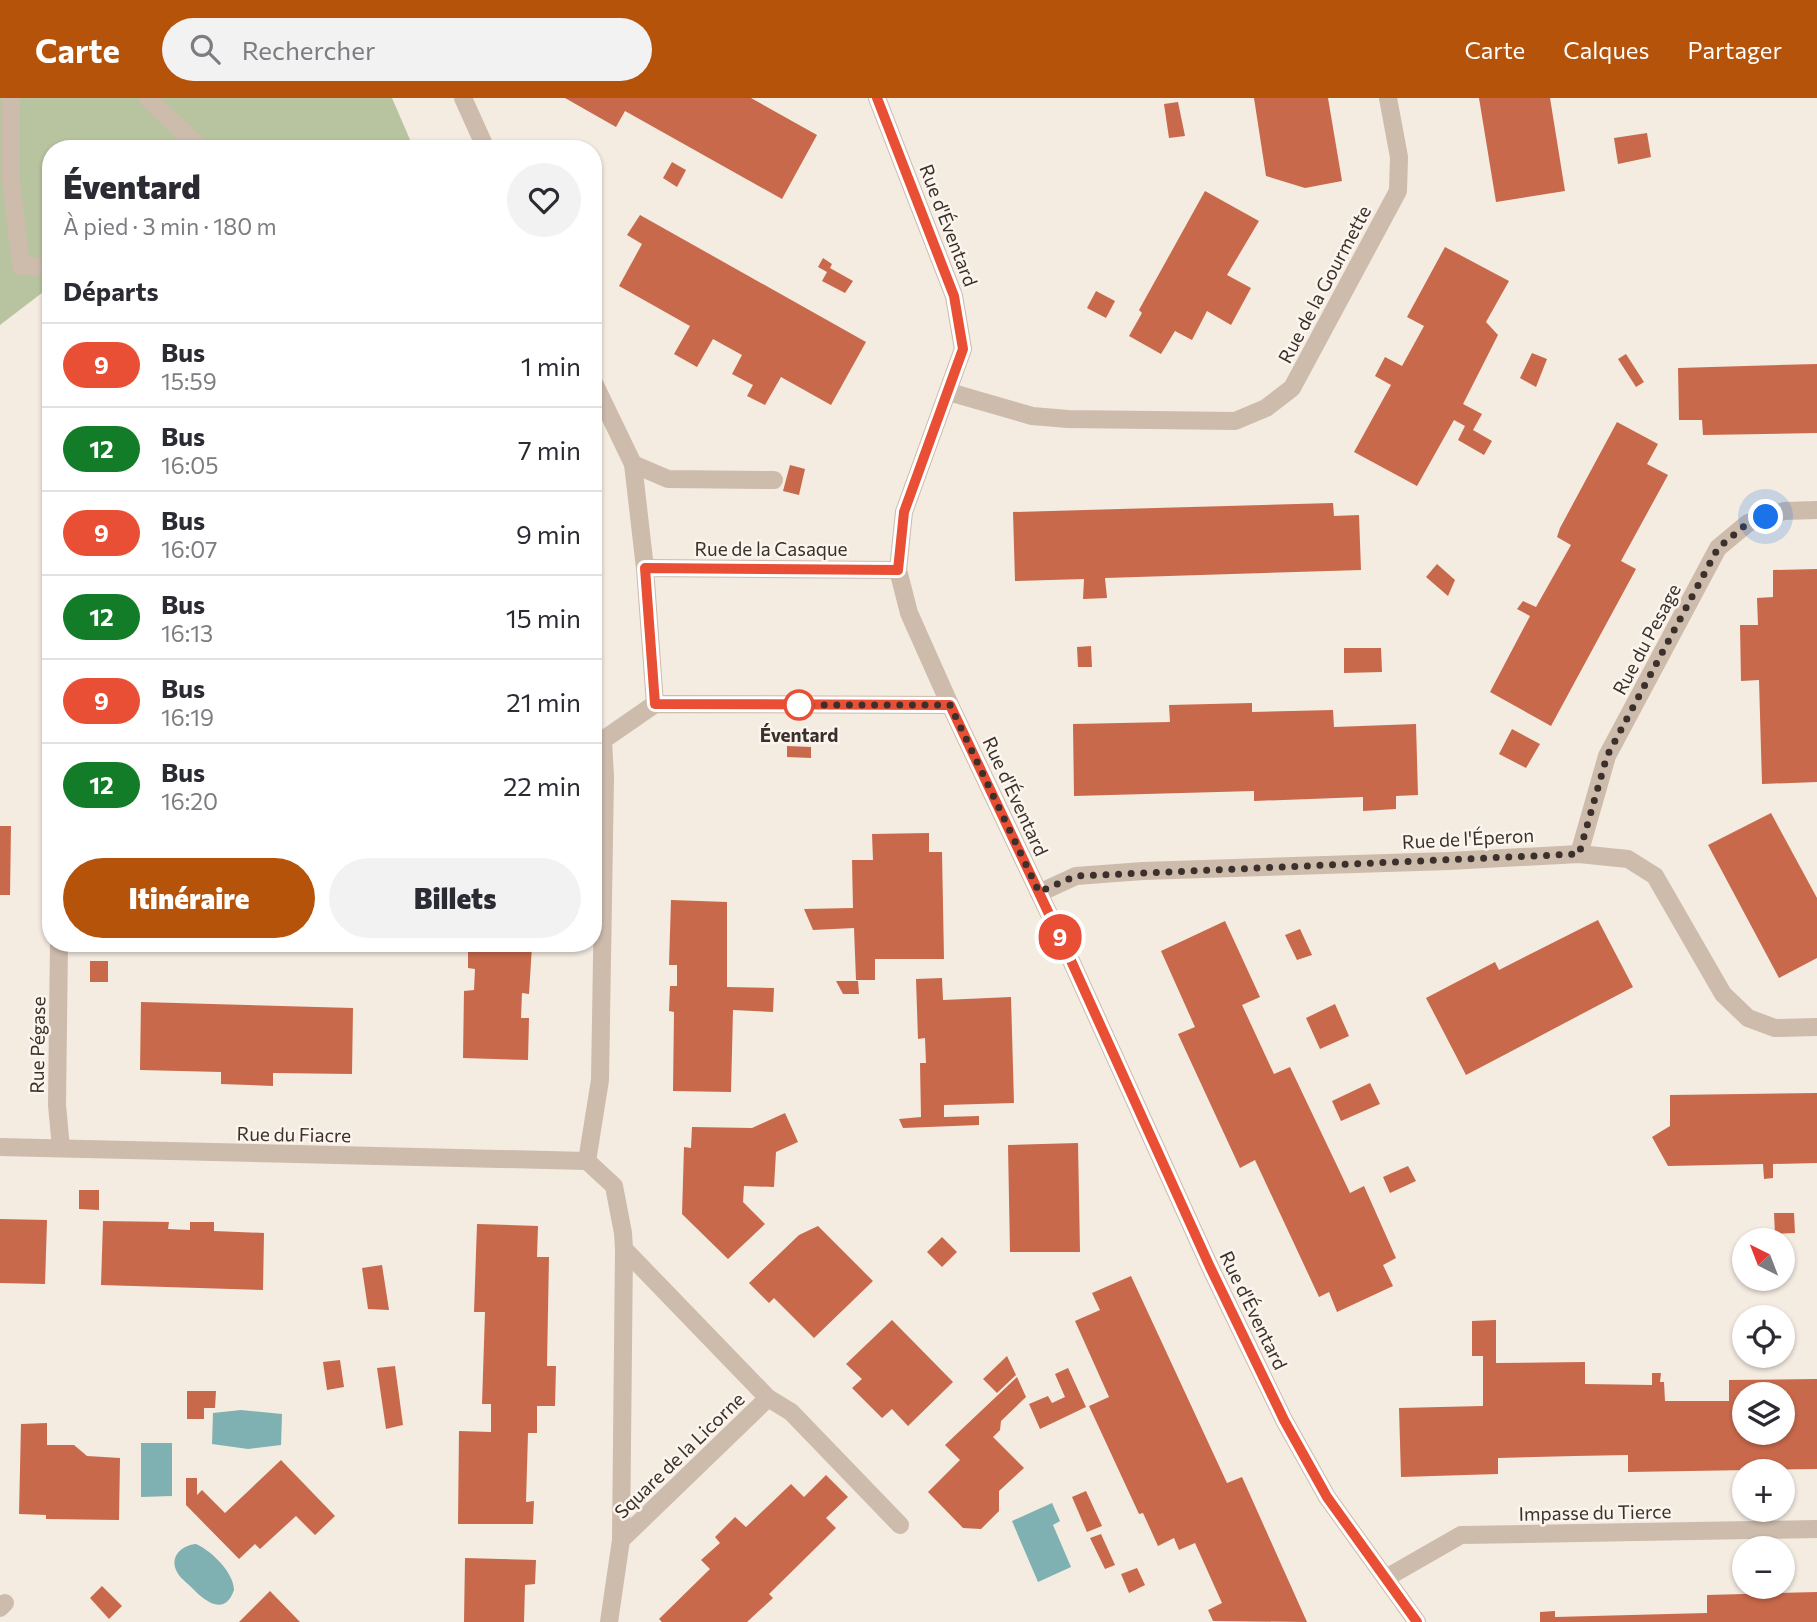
<!DOCTYPE html>
<html lang="fr">
<head>
<meta charset="utf-8">
<style>
  :root { --surface:#fff; --page:#f2f2f3; --text:#2b2b33; --muted:#7c7c81; --line:#e1e1e2; --accent:#b45309 }
  body { margin:0; font-family:Commissioner,sans-serif; background:var(--page); color:var(--text); height:100vh; display:flex; flex-direction:column; font-size:26px; white-space:nowrap }
  * { box-sizing:border-box; margin:0 }
  p { font-size:23px; color:var(--muted) }
  .icon { flex:none; width:38px; height:38px; fill:none; stroke:currentColor; stroke-width:2; stroke-linecap:round; stroke-linejoin:round }
  .map { position:relative; flex:1; overflow:hidden }
  .details { position:absolute; left:42px; top:42px; width:560px; height:812px; display:flex; flex-direction:column; background:var(--surface); border-radius:28px; box-shadow:0 2px 5px #0004 }
  .details>* { flex:none }
  .badge { padding:0 14px; border-radius:23px; font-size:24px; line-height:46px }
  .needle { width:46px; rotate:318deg }
  .tools { position:absolute; left:1732px; top:1130px; display:grid; gap:14px }
  .tools a { display:grid; place-items:center; width:63px; height:63px; border-radius:50%; background:var(--surface); box-shadow:0 2px 5px #0004; font-size:35px }
  .you { position:absolute; width:35px; height:35px; margin:-18px; border:5px solid #fff; border-radius:50%; background:#1a73e8; box-shadow:0 0 0 10px #1a73e833 }
  .map>.badge { position:absolute; translate:-50% -50%; box-shadow:0 0 0 4px #fff }
  h2 { padding:0 21px; font-size:26px; line-height:63px }
  .round { display:grid; place-items:center; flex:none; width:74px; height:74px; border-radius:37px; background:var(--page) }
  .overview { display:flex; align-items:center; justify-content:space-between; height:119px; padding:0 21px }
  h1 { font-size:33px; font-weight:800; line-height:52px }
  .cta { display:flex; gap:14px; margin-top:auto; padding:14px 21px }
  .cta a { flex:1; height:80px; border-radius:42px; background:var(--accent); color:#fff; font-size:28px; font-weight:800; line-height:80px; text-align:center }
  .cta a+a { background:var(--page); color:var(--text) }
  ul { padding:0; list-style:none }
  li { display:flex; align-items:center; gap:21px; height:84px; padding:0 21px; border-top:2px solid var(--line) }
  li div { flex:1 }
  li b { display:block; font-size:26px }
  li em { font-style:normal }
  li .badge { min-width:77px; font-weight:700; text-align:center }
  header { display:flex; align-items:center; gap:42px; box-sizing:border-box; height:98px; padding:0 35px; background:var(--accent); color:#fff }
  header strong { font-size:33px }
  nav { display:flex; gap:38px; margin-inline-start:auto; font-size:24px }
  .search { width:490px; height:63px; background:var(--page); display:flex; align-items:center; gap:18px; box-sizing:border-box; padding:0 24px; border-radius:38px; color:var(--muted); font-size:26px }
  .map>svg:first-child { display:block }
</style>
</head>
<body>
<header>
<strong>Carte</strong>
<div class="search"><svg class="icon" aria-label="search" viewBox="0 0 24 24"><circle cx="10" cy="10" r="6"/><path d="M15 15l6 6"/></svg>Rechercher</div>
<nav><a>Carte</a><a>Calques</a><a>Partager</a></nav>
</header>
<div class="map">
<svg width="1817" height="1524" viewBox="0 0 1817 1524">
  <rect width="100%" height="100%" fill="#f4ebe1"/>
  <!-- green -->
  <polygon fill="#b8c4a0" points="0,0 392,0 414,51 51,51 51,188 0,227"/>
  <!-- water -->
  <g fill="#7fb0b2">
    <polygon points="241,1312 282,1316 281,1347 248,1351 212,1346 213,1315"/>
    <polygon points="141,1345 172,1345 172,1398 141,1399"/>
    <polygon points="1052,1405 1060,1423 1053,1427 1071,1469 1038,1484 1012,1423"/>
    <path d="M196,1446C212,1453 234,1475 234,1492C224,1520 204,1502 191,1489C186,1484 179,1479 176,1472C170,1457 183,1447 196,1446Z"/>
  </g>
  <!-- building -->
  <g fill="#c8694b" fill-rule="evenodd">
    <polygon points="565,0 751,0 817,37 782,101 625,13 616,29"/>
    <polygon points="1254,0 1328,0 1342,83 1305,90 1266,78"/>
    <polygon points="1479,0 1550,0 1565,93 1496,104"/>
    <polygon points="1178,4 1185,38 1169,40 1164,6"/>
    <polygon points="1647,35 1651,59 1618,66 1614,40"/>
    <polygon points="672,64 686,72 677,89 663,80"/>
    <polygon points="1205,93 1259,123 1227,177 1251,190 1231,227 1207,213 1192,242 1175,233 1161,256 1129,238 1142,215 1139,212"/>
    <polygon points="640,117 866,244 831,307 781,279 765,307 747,298 753,287 732,276 742,257 713,241 697,269 674,256 690,228 619,188 642,146 627,137"/>
    <polygon points="1445,149 1509,183 1486,224 1498,237 1463,306 1482,316 1473,332 1492,343 1484,357 1458,342 1465,328 1454,322 1417,388 1354,354 1391,287 1375,278 1385,259 1402,268 1424,228 1407,219"/>
    <polygon points="823,160 832,166 830,170 853,183 845,195 822,183 827,174 818,169"/>
    <polygon points="1096,193 1115,203 1106,220 1087,210"/>
    <polygon points="1532,255 1547,261 1536,289 1520,280"/>
    <polygon points="1626,256 1644,284 1636,289 1618,261"/>
    <polygon points="1817,266 1817,335 1703,337 1702,322 1679,322 1678,270"/>
    <polygon points="1617,324 1658,346 1647,366 1668,377 1621,463 1636,471 1551,628 1490,594 1530,518 1517,511 1523,503 1536,509 1571,447 1557,439 1560,430"/>
    <polygon points="790,367 805,371 799,397 783,393"/>
    <polygon points="1333,405 1334,418 1359,417 1361,472 1105,480 1107,500 1083,501 1084,481 1015,483 1013,414"/>
    <polygon points="1437,466 1455,482 1448,498 1426,479"/>
    <polygon points="1817,471 1817,684 1762,686 1759,582 1741,583 1740,527 1758,527 1757,500 1773,499 1773,472"/>
    <polygon points="1091,548 1092,569 1078,569 1077,549"/>
    <polygon points="1344,550 1381,550 1382,574 1344,575"/>
    <polygon points="1252,605 1252,614 1333,612 1334,629 1416,626 1418,697 1396,698 1396,711 1363,713 1363,699 1254,703 1254,693 1074,698 1073,626 1170,624 1169,607"/>
    <polygon points="1512,631 1540,646 1526,670 1499,656"/>
    <polygon points="787,648 811,649 811,660 787,659"/>
    <polygon points="1771,715 1817,800 1817,860 1779,880 1708,747"/>
    <polygon points="0,728 11,728 10,797 0,797"/>
    <polygon points="929,735 929,754 942,754 944,861 875,861 875,882 856,882 854,830 813,832 804,811 853,810 852,762 873,762 872,736"/>
    <polygon points="671,802 727,804 727,889 774,890 773,914 733,912 731,994 673,993 674,914 669,913 670,888 677,888 677,867 669,867"/>
    <polygon points="1598,822 1633,889 1466,977 1426,900 1495,864 1499,872"/>
    <polygon points="1225,823 1260,899 1242,907 1274,976 1290,969 1350,1095 1364,1088 1396,1160 1383,1167 1393,1188 1337,1214 1329,1194 1319,1199 1255,1062 1240,1070 1178,936 1195,929 1161,853"/>
    <polygon points="1300,831 1312,857 1297,862 1285,837"/>
    <polygon points="468,845 528,845 528,848 532,848 529,896 522,895 521,920 529,920 528,962 463,960 464,893 474,892 475,871 468,870"/>
    <rect x="90" y="863" width="18" height="21"/>
    <polygon points="942,880 943,902 1011,899 1014,1005 944,1007 944,1019 979,1018 979,1027 903,1030 899,1021 921,1019 920,965 926,965 925,940 918,941 916,881"/>
    <polygon points="836,883 858,883 859,896 843,896"/>
    <polygon points="141,904 353,910 352,976 273,975 273,988 221,986 221,974 140,972"/>
    <polygon points="1335,906 1349,938 1320,951 1306,920"/>
    <polygon points="1370,985 1380,1006 1341,1023 1332,1003"/>
    <polygon points="1817,995 1817,1065 1773,1066 1773,1080 1764,1081 1763,1066 1668,1068 1652,1039 1670,1028 1670,997"/>
    <polygon points="785,1015 798,1044 776,1054 774,1089 744,1088 743,1104 765,1126 728,1161 682,1116 684,1049 691,1050 692,1029 752,1030"/>
    <polygon points="1078,1045 1080,1154 1010,1154 1008,1047"/>
    <polygon points="1408,1068 1416,1083 1390,1095 1383,1079"/>
    <polygon points="79,1092 99,1092 99,1112 79,1111"/>
    <polygon points="1774,1115 1794,1115 1795,1135 1775,1136"/>
    <polygon points="0,1121 47,1122 45,1186 0,1185"/>
    <polygon points="103,1123 169,1124 168,1131 190,1132 190,1124 214,1124 214,1133 264,1135 263,1192 101,1187"/>
    <polygon points="477,1126 538,1128 537,1159 549,1159 547,1268 556,1268 555,1308 537,1308 537,1335 528,1335 526,1404 534,1403 533,1426 458,1426 459,1333 491,1334 491,1306 482,1306 485,1214 474,1214"/>
    <polygon points="818,1128 873,1183 814,1240 774,1200 769,1205 749,1185 799,1137"/>
    <polygon points="942,1139 957,1154 942,1169 927,1154"/>
    <polygon points="382,1167 389,1212 368,1211 362,1170"/>
    <polygon points="1131,1178 1227,1385 1242,1379 1307,1524 1213,1523 1208,1512 1222,1505 1195,1445 1179,1452 1174,1440 1158,1448 1143,1415 1139,1416 1089,1308 1109,1299 1075,1223 1100,1212 1092,1195"/>
    <polygon points="892,1222 953,1284 908,1328 892,1311 882,1320 852,1290 862,1281 846,1266"/>
    <path d="M1496,1222V1265L1585,1264V1286L1652,1287V1275H1661L1660,1284H1664L1665,1303H1729V1282L1817,1281V1371L1628,1374V1357L1575,1358L1498,1360V1376L1401,1379L1399,1310L1483,1308V1258H1472V1223ZM1745,1297H1783V1335H1745Z"/>
    <polygon points="1007,1258 1016,1277 997,1295 983,1281"/>
    <polygon points="340,1262 344,1289 327,1292 323,1264"/>
    <polygon points="395,1268 403,1327 386,1331 377,1270"/>
    <polygon points="1068,1270 1086,1309 1040,1331 1029,1306 1048,1298 1052,1305 1065,1299 1055,1276"/>
    <polygon points="1017,1279 1026,1299 1001,1323 1000,1332 993,1339 1024,1370 999,1393 999,1413 981,1431 963,1430 928,1394 960,1362 945,1347"/>
    <polygon points="187,1293 216,1293 215,1310 204,1310 204,1321 187,1321"/>
    <polygon points="47,1325 47,1347 74,1347 87,1358 120,1360 119,1422 46,1421 46,1417 19,1416 21,1326"/>
    <polygon points="281,1362 335,1418 315,1437 296,1418 260,1451 255,1446 239,1461 186,1407 186,1380 197,1380 197,1397 202,1392 225,1415"/>
    <polygon points="826,1377 848,1399 826,1420 836,1430 769,1496 773,1500 747,1524 662,1524 659,1521 710,1471 701,1462 720,1445 715,1439 735,1419 746,1429 791,1386 804,1399"/>
    <polygon points="1086,1393 1102,1428 1087,1434 1072,1399"/>
    <polygon points="1101,1436 1115,1467 1105,1471 1090,1440"/>
    <polygon points="465,1460 536,1462 535,1486 525,1487 524,1524 464,1524"/>
    <polygon points="1137,1470 1145,1487 1129,1495 1121,1476"/>
    <polygon points="102,1488 122,1508 109,1521 90,1500"/>
    <polygon points="270,1493 300,1524 239,1524"/>
    <polygon points="1817,1494 1817,1524 1540,1524 1540,1514 1555,1513 1555,1519 1707,1515 1707,1497"/>
  </g>
  <g fill="none" stroke-linecap="round" stroke-linejoin="round">
    <!-- minor -->
    <g stroke="#cdbbac" stroke-width="18">
      <polyline points="11,0 11,83 21,168 51,169"/>
      <polyline points="148,0 201,51"/>
      <polyline points="463,0 486,51"/>
      <polyline points="877,0 954,198 963,251 904,414 898,472 909,515 950,607 1068,856 1210,1169 1284,1322 1327,1399 1417,1524"/>
      <polyline points="593,283 633,366 668,381 774,382"/>
      <polyline points="949,294 1032,318 1068,321 1235,323 1266,310 1292,290 1398,93 1399,59 1388,0"/>
      <polyline points="633,366 645,470 655,606"/>
      <polyline points="645,470 898,472"/>
      <polyline points="1579,756 1607,658 1718,450 1748,425 1784,413 1817,412"/>
      <polyline points="1039,795 1076,778 1143,773 1449,763 1579,756 1628,761 1655,778 1723,896 1748,920 1775,930 1817,929"/>
      <polyline points="59,845 57,1007 61,1050"/>
      <polyline points="0,1049 587,1063"/>
      <polyline points="587,1063 600,982 605,679 603,642 655,606 950,607"/>
      <polyline points="587,1063 614,1088 623,1135 624,1151 768,1300 621,1442 609,1524"/>
      <polyline points="768,1300 791,1314 900,1427"/>
      <polyline points="621,1442 624,1151"/>
      <polyline points="1386,1480 1461,1437 1817,1431"/>
      <polyline points="0,1510 5,1505"/>
    </g>
  </g>
  <g fill="none" stroke-linecap="round" stroke-linejoin="round">
    <defs>
      <polyline id="line" points="877,0 954,198 963,251 904,414 898,472 645,470 655,606 950,607 1068,856 1210,1169 1284,1322 1327,1399 1417,1524"/>
    </defs>
    <!-- line casing -->
    <use href="#line" stroke="#fff" stroke-width="16"/>
    <!-- line -->
    <use href="#line" stroke="#e94f35" stroke-width="10"/>
    <!-- walk -->
    <polyline stroke="#3b302b" stroke-width="7" stroke-dasharray="0 12.6" points="799,607 950,607 1039,794 1076,778 1579,756 1607,658 1718,450 1748,425 1766,419"/>
  </g>
  <!-- markers -->
  <circle fill="#fff" stroke="#e94f35" stroke-width="3.5" cx="799" cy="607" r="14"/>
  <g text-anchor="middle" dominant-baseline="central" stroke-width="5" stroke-linejoin="round" paint-order="stroke">
    <!-- street labels -->
    <g font-size="19" fill="#3b302b" stroke="#fbf5ee">
      <text transform="translate(949 127) rotate(69)">Rue d'Éventard</text>
      <text transform="translate(1324 186) rotate(-62)">Rue de la Gourmette</text>
      <text x="771" y="450">Rue de la Casaque</text>
      <text transform="translate(1646 541) rotate(-62)">Rue du Pesage</text>
      <text transform="translate(1016 698) rotate(65)">Rue d'Éventard</text>
      <text transform="translate(1468 740) rotate(-3)">Rue de l'Éperon</text>
      <text transform="translate(37 947) rotate(-89)">Rue Pégase</text>
      <text transform="translate(294 1036) rotate(1)">Rue du Fiacre</text>
      <text transform="translate(1254 1212) rotate(64)">Rue d'Éventard</text>
      <text transform="translate(679 1357) rotate(-44)">Square de la Licorne</text>
      <text transform="translate(1595 1414) rotate(-1)">Impasse du Tierce</text>
    </g>
    <!-- stop labels -->
    <g font-size="19" font-weight="bold" fill="#3b302b" stroke="#fbf5ee">
      <text x="799" y="636">Éventard</text>
    </g>
  </g>
</svg>
<div class="tools">
<a><svg class="needle" viewBox="-14 -14 28 28"><path d="M0-13l5 13h-10z" fill="#e53935"/><path d="M0 13l5-13h-10z" fill="#7c7c81"/></svg></a>
<a><svg class="icon" aria-label="locate" viewBox="0 0 24 24"><circle cx="12" cy="12" r="6"/><path d="M12 2v4M12 18v4M2 12h4M18 12h4"/></svg></a>
<a><svg class="icon" aria-label="layers" viewBox="0 0 24 24"><path d="M12 4l9 5-9 5-9-5zM3 14l9 5 9-5"/></svg></a>
<a>+</a>
<a>−</a>
</div>
<div class="you" style="left:1766px;top:419px"></div>
<b class="badge" style="left:1060px;top:839px;background:#e94f35;color:#fff">9</b>
<section class="details">
<div class="overview"><div><h1>Éventard</h1><p>À pied · 3 min · 180 m</p></div><a class="round"><svg class="icon" aria-label="heart" viewBox="0 0 24 24"><path d="M12 20l-8-8c-3-5 5-10 8-4 3-6 11-1 8 4z"/></svg></a></div>
<h2>Départs</h2>
<ul>
<li><span class="badge" style="background:#e94f35;color:#fff">9</span><div><b>Bus</b><p>15:59</p></div><em>1 min</em></li>
<li><span class="badge" style="background:#127c29;color:#fff">12</span><div><b>Bus</b><p>16:05</p></div><em>7 min</em></li>
<li><span class="badge" style="background:#e94f35;color:#fff">9</span><div><b>Bus</b><p>16:07</p></div><em>9 min</em></li>
<li><span class="badge" style="background:#127c29;color:#fff">12</span><div><b>Bus</b><p>16:13</p></div><em>15 min</em></li>
<li><span class="badge" style="background:#e94f35;color:#fff">9</span><div><b>Bus</b><p>16:19</p></div><em>21 min</em></li>
<li><span class="badge" style="background:#127c29;color:#fff">12</span><div><b>Bus</b><p>16:20</p></div><em>22 min</em></li>
</ul>
<div class="cta"><a>Itinéraire</a><a>Billets</a></div>
</section>
</div>
</body>
</html>
